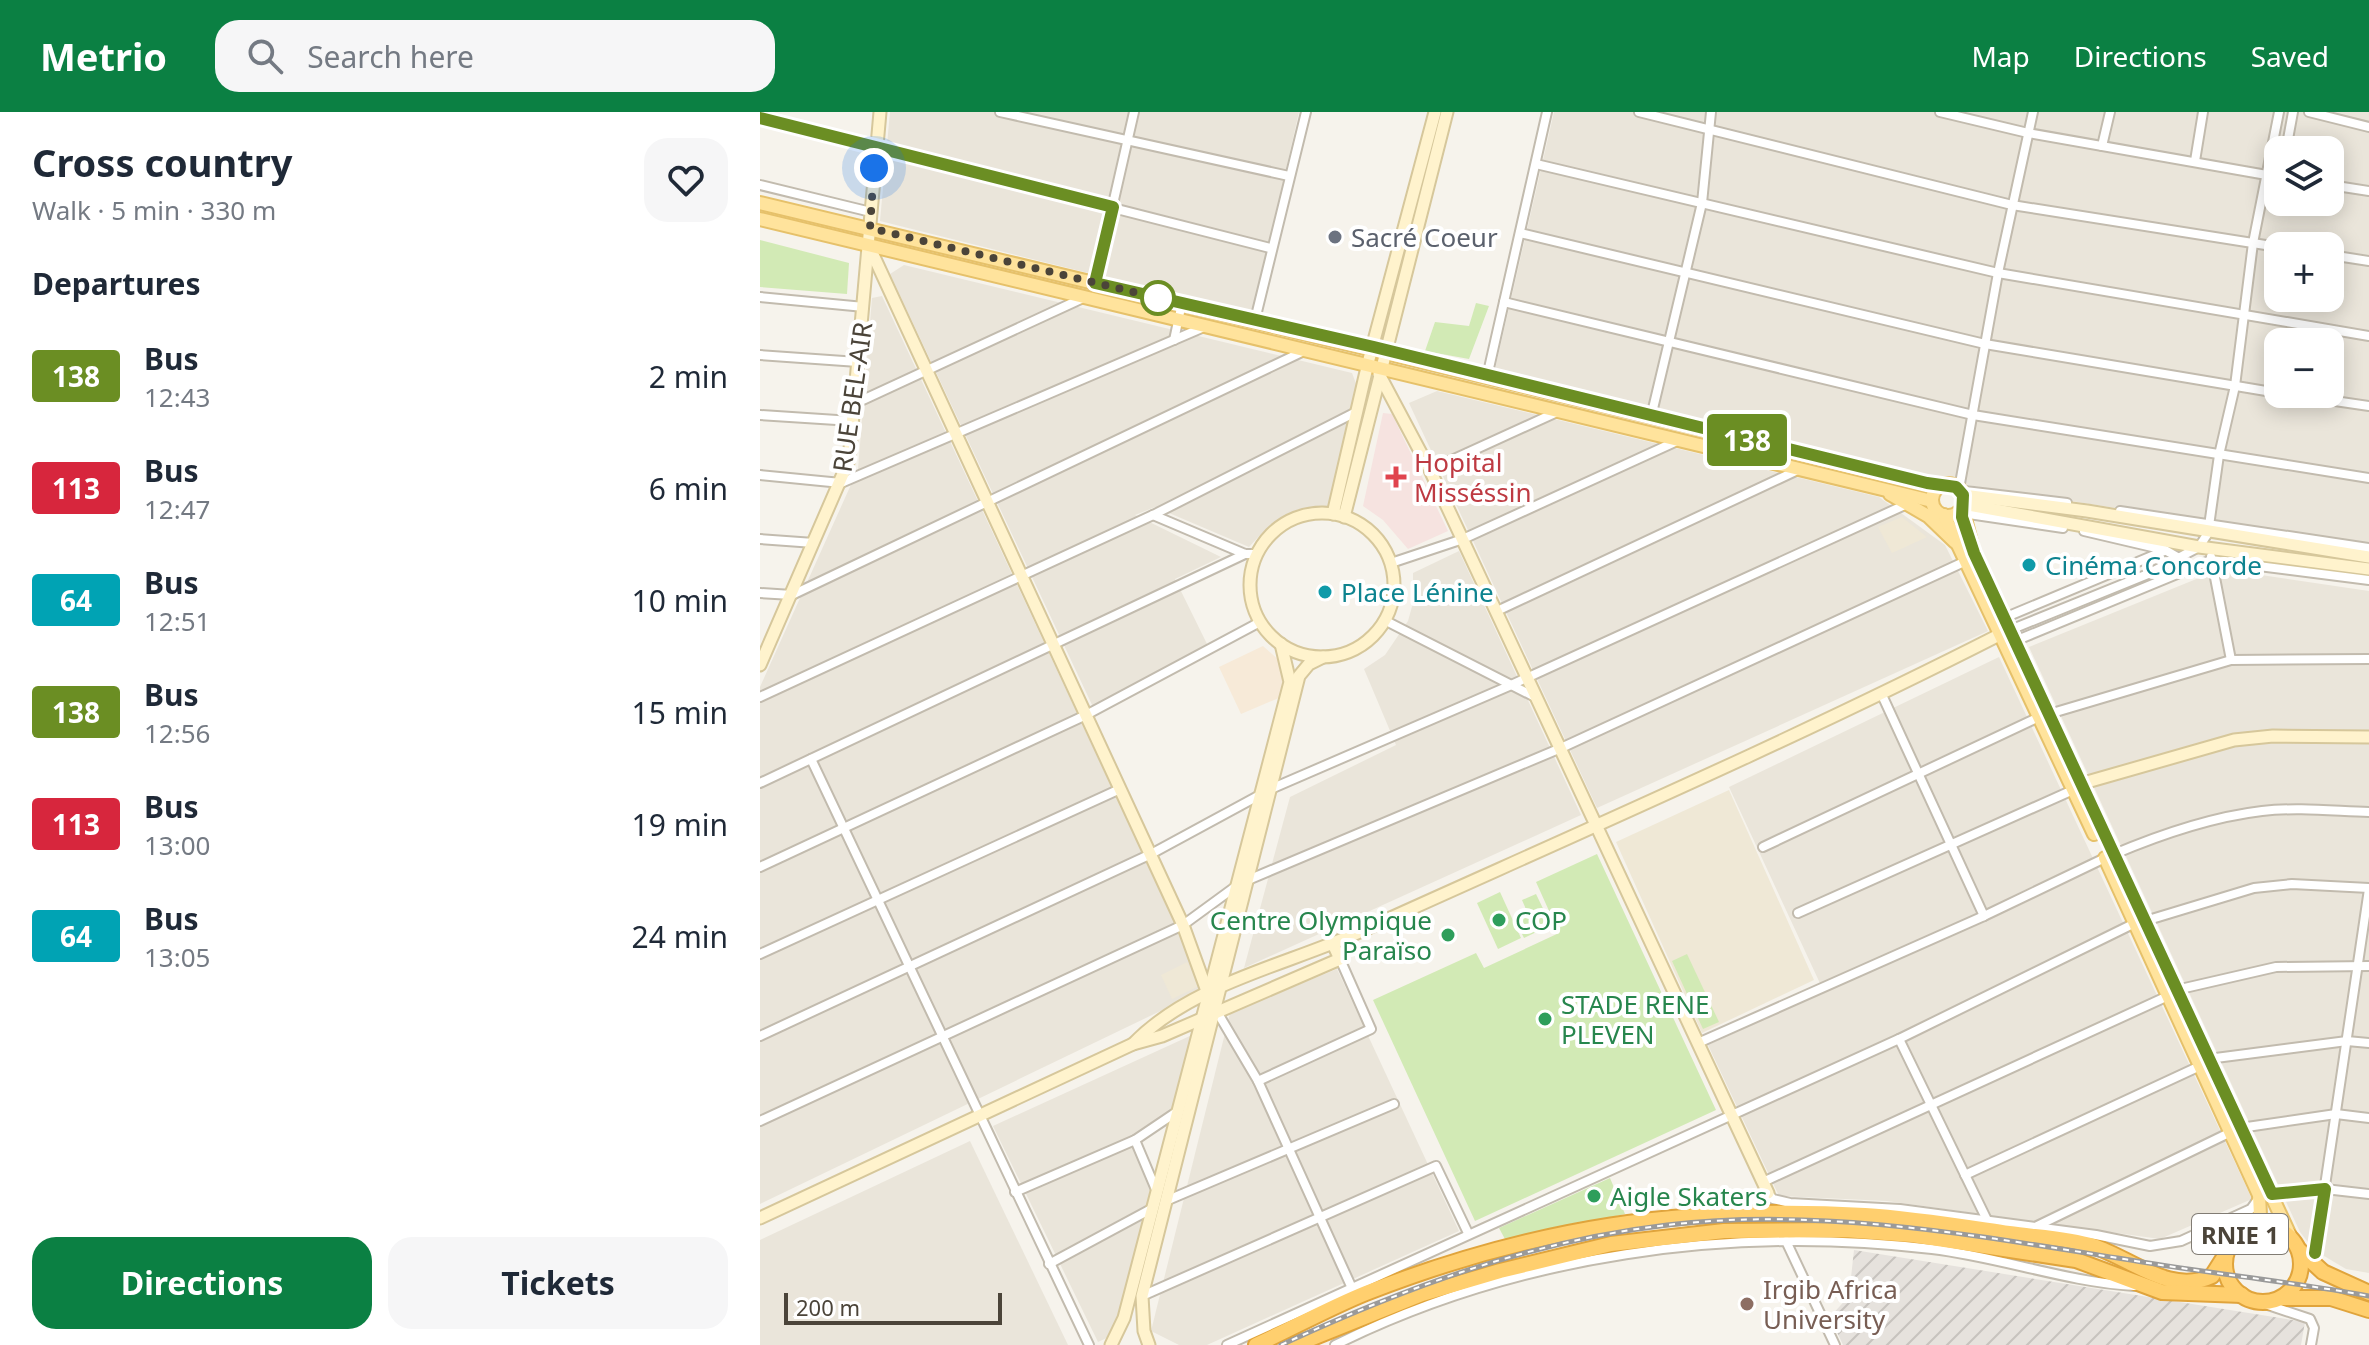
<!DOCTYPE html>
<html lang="en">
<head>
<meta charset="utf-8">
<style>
  :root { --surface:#fff; --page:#f6f6f7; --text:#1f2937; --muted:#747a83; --accent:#0b8043 }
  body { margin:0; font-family:"Noto Sans",sans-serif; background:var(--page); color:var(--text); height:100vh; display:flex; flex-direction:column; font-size:30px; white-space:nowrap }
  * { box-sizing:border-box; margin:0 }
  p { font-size:26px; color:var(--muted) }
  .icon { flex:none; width:44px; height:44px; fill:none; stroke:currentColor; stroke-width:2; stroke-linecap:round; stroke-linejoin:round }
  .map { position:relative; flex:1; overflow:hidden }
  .details { display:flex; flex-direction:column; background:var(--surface); width:760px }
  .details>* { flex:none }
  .badge { padding:0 16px; border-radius:6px; font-size:28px; line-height:52px }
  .fabs { position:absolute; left:1504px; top:24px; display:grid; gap:16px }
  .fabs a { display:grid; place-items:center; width:80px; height:80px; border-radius:16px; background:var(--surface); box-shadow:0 4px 20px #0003; font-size:40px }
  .scale { position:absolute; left:24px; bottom:20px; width:218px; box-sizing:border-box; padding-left:8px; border:4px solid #4b4439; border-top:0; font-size:22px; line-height:28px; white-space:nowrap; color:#4b4439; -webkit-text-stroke:6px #fff; paint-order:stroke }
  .you { position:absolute; width:40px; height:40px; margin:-20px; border:6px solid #fff; border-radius:50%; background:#1a73e8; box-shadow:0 0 0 12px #1a73e833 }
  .map>.badge { position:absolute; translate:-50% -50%; box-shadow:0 0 0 4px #fff }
  h2 { padding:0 32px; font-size:30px; line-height:72px }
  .round { display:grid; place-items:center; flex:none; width:84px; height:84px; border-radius:24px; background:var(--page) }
  .headline { display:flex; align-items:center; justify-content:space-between; height:136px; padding:0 32px }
  h1 { font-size:38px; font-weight:700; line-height:60px }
  .primary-button { display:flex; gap:16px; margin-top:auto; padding:16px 32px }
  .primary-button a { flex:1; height:92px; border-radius:24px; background:var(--accent); color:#fff; font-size:32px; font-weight:700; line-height:92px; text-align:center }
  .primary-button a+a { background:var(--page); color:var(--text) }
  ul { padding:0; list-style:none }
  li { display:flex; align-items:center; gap:24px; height:112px; padding:0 32px }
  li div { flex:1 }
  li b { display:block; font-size:30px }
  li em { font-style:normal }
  li .badge { min-width:88px; font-weight:700; text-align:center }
  header { display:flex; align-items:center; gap:48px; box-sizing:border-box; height:112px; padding:0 40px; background:var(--accent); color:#fff }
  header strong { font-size:38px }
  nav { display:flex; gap:44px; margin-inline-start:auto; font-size:28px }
  .search { width:560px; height:72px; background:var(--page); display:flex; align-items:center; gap:20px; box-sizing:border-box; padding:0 28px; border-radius:24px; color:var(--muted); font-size:30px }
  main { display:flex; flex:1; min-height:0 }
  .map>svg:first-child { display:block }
</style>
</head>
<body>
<header>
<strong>Metrio</strong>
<div class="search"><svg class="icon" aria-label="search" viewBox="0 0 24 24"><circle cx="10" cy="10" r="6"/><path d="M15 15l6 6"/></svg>Search here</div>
<nav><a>Map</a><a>Directions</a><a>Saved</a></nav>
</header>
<main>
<section class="details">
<div class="headline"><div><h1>Cross country</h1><p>Walk · 5 min · 330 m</p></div><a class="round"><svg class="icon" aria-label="heart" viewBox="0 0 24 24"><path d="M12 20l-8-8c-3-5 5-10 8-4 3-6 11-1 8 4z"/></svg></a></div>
<h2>Departures</h2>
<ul>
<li><span class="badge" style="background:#6b8e23;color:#fff">138</span><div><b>Bus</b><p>12:43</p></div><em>2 min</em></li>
<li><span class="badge" style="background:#d7263d;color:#fff">113</span><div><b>Bus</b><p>12:47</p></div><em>6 min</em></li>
<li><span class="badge" style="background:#00a3b4;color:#fff">64</span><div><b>Bus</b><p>12:51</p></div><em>10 min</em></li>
<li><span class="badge" style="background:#6b8e23;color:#fff">138</span><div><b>Bus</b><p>12:56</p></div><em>15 min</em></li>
<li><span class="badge" style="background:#d7263d;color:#fff">113</span><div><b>Bus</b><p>13:00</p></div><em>19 min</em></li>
<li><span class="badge" style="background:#00a3b4;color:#fff">64</span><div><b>Bus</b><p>13:05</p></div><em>24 min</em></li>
</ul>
<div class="primary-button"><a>Directions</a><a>Tickets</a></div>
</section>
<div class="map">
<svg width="1609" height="1233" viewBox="0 0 1609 1233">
  <defs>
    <pattern id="industrial-furrows" width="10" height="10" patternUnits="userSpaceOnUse" patternTransform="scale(2)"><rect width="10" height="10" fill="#e6e2dd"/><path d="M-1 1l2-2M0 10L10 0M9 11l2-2" fill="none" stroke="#c7c3be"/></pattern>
  </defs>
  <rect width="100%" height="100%" fill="#f6f3ec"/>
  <!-- residential -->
  <g fill="#eae5da" fill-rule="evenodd">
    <polygon points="130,0 539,0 493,202 120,109"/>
    <path d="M794,0H1609V435L1207,373L735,257ZM1518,38H1570V90H1518ZM1518,134H1570V186H1518ZM1518,230H1570V282H1518Z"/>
    <polygon points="144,153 592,261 600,282 575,392 536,400 503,420 489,435 395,395 375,403 461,445 415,467 449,536 333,595 130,162"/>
    <polygon points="122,184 446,877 0,1092 0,575 98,357 112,186"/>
    <polygon points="677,279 1119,385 1185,433 1228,519 837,696 649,291"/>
    <polygon points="699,439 821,703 484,856 530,685 636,633 604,557 625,543 648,509 653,491 653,461"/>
    <polygon points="1461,457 1609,479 1609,1161 1586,1157 1554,1138 1540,1120 1269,535"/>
    <polygon points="1239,545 1492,1087 1400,1127 1127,1089 1019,1084 948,933 1064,880 969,675"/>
    <polygon points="577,857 699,1119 447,1233 419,1233 391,1219 470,901"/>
    <polygon points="432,923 435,931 418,1005 369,1027 396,1085 362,1219 338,1230 233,1014"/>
    <polygon points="210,1029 308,1233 0,1233 0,1128"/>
  </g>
  <!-- commercial -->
  <polygon fill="#f7ead8" points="503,534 520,549 526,565 521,585 481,602 459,555"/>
  <!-- industrial -->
  <polygon fill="url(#industrial-furrows)" points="1094,1138 1545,1210 1541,1233 1083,1233 1070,1205 1089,1184"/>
  <!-- education -->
  <g fill="#efe8d6">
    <polygon points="1142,405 1167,425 1132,441 1118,415"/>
    <polygon points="969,678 1054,868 942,921 856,730"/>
    <polygon points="427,850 439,874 412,887 401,863"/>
  </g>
  <!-- medical -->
  <polygon fill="#f6e3e0" points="623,301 632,302 688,419 648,437 623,408 603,394"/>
  <!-- green -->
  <g fill="#d2eab5">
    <polygon points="0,128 89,151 87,182 0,175"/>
    <polygon points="716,191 729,194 709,247 665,239 675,210 709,214"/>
    <polygon points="837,742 956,998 715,1109 613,888 716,841 724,856 799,821 776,770"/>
    <polygon points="740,780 761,826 738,837 717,791"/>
    <polygon points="776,782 791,813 764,826 755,808 768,802 762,788"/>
    <polygon points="927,842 959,910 943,917 912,849"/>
    <polygon points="850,1066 865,1102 746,1129 739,1116"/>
  </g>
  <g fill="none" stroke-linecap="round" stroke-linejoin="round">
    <defs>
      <g id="street">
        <polyline points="240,0 529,64"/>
        <polyline points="879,0 1252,93 1518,135"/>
        <polyline points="1180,0 1268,21 1518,65"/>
        <polyline points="1549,0 1609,15"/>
        <polyline points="0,6 510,136"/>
        <polyline points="1342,34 1350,0"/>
        <polyline points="1526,38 1533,0"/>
        <polyline points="1435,49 1443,0"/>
        <polyline points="776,52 1238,161 1609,224"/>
        <polyline points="0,73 111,100"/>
        <polyline points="1570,73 1609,79"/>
        <polyline points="760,121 1225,232 1518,281"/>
        <polyline points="1570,143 1609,149"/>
        <polyline points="335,171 374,0"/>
        <polyline points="0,185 104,195"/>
        <polyline points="744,190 1213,303 1609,366"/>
        <polyline points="495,208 546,0"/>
        <polyline points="414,228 422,191"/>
        <polyline points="0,243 98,250"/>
        <polyline points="727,265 787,0"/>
        <polyline points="1527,282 1609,294"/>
        <polyline points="94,292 323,186"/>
        <polyline points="0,303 92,309"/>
        <polyline points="891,305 942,91 951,0"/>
        <polyline points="670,358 797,300"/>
        <polyline points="0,363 81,371 444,215"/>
        <polyline points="1199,377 1238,161 1273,0"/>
        <polyline points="1205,379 1307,391"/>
        <polyline points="1360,399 1609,436"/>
        <polyline points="1202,401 1303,416"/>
        <polyline points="393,403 485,442 497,442"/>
        <polyline points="1324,419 1405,438 1419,446"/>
        <polyline points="0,427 54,431"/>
        <polyline points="1451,445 1471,548"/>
        <polyline points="631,451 703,427 917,329"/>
        <polyline points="0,481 32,483 544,239"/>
        <polyline points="737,499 1040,357"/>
        <polyline points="1244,506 1404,439"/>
        <polyline points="626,509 777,586"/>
        <polyline points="1250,518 1388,462 1439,435 1448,421 1459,343 1475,274 1493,131 1519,0"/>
        <polyline points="1255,529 1451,448 1609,468"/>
        <polyline points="1122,583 1224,804"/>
        <polyline points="0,585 393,403 596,300"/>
        <polyline points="1289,602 1471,548 1609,547"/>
        <polyline points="51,647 329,1233"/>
        <polyline points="0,671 485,442"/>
        <polyline points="513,676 749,574 1147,392"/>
        <polyline points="1003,735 1279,605"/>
        <path d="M1352,743C1399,723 1451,705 1502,699C1538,695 1574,699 1609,700"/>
        <polyline points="0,755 326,603 500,510"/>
        <polyline points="488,768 801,636 1206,449"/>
        <polyline points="1038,801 1313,678"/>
        <polyline points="1385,809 1494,776 1532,772 1609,776"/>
        <polyline points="0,842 360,677"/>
        <polyline points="1416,878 1516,855 1609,854"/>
        <polyline points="456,898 498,969 591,1174"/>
        <polyline points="0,924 391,742 498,684"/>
        <polyline points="1139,927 1227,1108"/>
        <polyline points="938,931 1224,804 1345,746"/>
        <polyline points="1448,947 1587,929 1609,931"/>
        <polyline points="498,969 611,917 580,847"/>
        <polyline points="0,1009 423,813 475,775"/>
        <polyline points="1480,1016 1576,1002 1609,1006"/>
        <polyline points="375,1028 397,1080"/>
        <polyline points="1205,1063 1440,954"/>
        <polyline points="1003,1070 1408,884"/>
        <polyline points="255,1080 375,1028 418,999"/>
        <polyline points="1008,1081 1013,1087 1030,1091 1140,1097 1336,1123 1390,1134 1421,1129 1491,1097 1498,1087"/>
        <polyline points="1512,1082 1565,1077 1609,1082"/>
        <polyline points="408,1088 634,992"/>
        <polyline points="1277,1114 1471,1020"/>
        <polyline points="1026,1129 1075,1233"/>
        <polyline points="1555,1141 1609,777"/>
        <polyline points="289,1152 393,1096"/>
        <polyline points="382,1184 676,1054 708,1121"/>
        <polyline points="1499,1190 1550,1207 1554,1216 1551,1233"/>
        <polyline points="467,1233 1139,927 1373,812"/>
        <path d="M575,1233C757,1143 970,1113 1172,1137C1240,1145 1306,1170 1374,1174"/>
      </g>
      <g id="secondary">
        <polyline points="109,134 423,813 448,882"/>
        <polyline points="619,262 670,358 1008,1081"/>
        <polyline points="1203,383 1327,399 1609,445"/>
        <polyline points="1203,392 1439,435 1609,457"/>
        <circle cx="562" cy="473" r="72"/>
        <polyline points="573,402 608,251 675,0"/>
        <polyline points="584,405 687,0"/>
        <polyline points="0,553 89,348 120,0"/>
        <polyline points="1320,672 1474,628 1513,624 1609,625"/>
        <path d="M373,932C432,871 528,853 604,818C816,722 1031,629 1239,523"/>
        <polyline points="0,1106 373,932 402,924 580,847 573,832"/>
        <polyline points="351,1233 364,1206 530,570 521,532"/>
        <polyline points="389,1233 384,1219 382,1184 539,564 549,552 563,545"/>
      </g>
      <g id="primary">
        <polyline points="0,91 1181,374"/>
        <polyline points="0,107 1172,389"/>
        <circle cx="1188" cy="388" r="16"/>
        <polyline points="1130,382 1168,404 1195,430"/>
        <polyline points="1202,395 1214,441 1533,1130"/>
        <polyline points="1184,403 1334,722"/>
        <polyline points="1345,746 1499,1083 1500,1103 1491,1116"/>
      </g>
      <g id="highway">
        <circle cx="1503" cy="1152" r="38"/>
        <polyline points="1539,1138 1563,1160 1609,1181"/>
        <polyline points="1522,1186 1571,1186 1609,1198"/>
        <path d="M496,1233C533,1216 569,1196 606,1181C775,1115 924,1093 1105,1103C1153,1106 1201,1114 1249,1121C1277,1125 1307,1126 1333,1134C1371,1146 1410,1184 1452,1164L1466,1142"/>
        <polyline points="535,1233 662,1182 740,1159 851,1132 964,1119 1085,1118 1152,1123 1316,1148 1402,1180 1482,1183"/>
      </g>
    </defs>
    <!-- street casing -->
    <use href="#street" stroke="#c2bbae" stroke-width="12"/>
    <!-- secondary casing -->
    <use href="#secondary" stroke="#d6c79b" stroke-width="15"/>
    <!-- primary casing -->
    <use href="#primary" stroke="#e6c16a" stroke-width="16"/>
    <!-- highway casing -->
    <use href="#highway" stroke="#e0a43c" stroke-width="18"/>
    <!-- street -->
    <use href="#street" stroke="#fff" stroke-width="8"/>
    <!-- secondary -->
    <use href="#secondary" stroke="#fff3cd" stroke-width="11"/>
    <!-- primary -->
    <use href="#primary" stroke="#ffe39c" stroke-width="12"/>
    <!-- highway -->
    <use href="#highway" stroke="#ffcf6e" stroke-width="14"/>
    <defs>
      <path id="rail" d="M521,1233C644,1176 771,1129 907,1113C1060,1095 1213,1123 1364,1147C1445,1161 1527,1169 1609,1184"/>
    </defs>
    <!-- rail casing -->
    <use href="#rail" stroke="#9a9a9a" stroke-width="5"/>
    <!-- rail -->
    <use href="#rail" stroke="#fff" stroke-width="2" stroke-dasharray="6" stroke-linecap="butt"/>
  </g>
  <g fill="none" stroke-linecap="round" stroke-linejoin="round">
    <defs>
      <polyline id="line" points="0,6 353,95 335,171 614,235 1167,371 1196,375 1203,383 1202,405 1214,441 1512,1082 1565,1077 1555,1141"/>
    </defs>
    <!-- line casing -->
    <use href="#line" stroke="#fff" stroke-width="18"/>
    <!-- line -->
    <use href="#line" stroke="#6b8e23" stroke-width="12"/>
    <!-- walk -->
    <polyline stroke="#4b4439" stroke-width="8" stroke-dasharray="0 14.4" points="114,56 110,116 398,186"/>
  </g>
  <!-- markers -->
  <circle fill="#6b7280" stroke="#fff" stroke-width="3" cx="575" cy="125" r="8"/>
  <circle fill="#fff" stroke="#6b8e23" stroke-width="4" cx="398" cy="186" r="16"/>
  <path fill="#e0444e" stroke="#fff" stroke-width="3" d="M632 353h8v8h8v8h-8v8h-8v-8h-8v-8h8z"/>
  <g fill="#0f9aa8" stroke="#fff" stroke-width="3">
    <circle cx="1269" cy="453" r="8"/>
    <circle cx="565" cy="480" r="8"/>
  </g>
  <g fill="#2e9e5b" stroke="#fff" stroke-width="3">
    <circle cx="739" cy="808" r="8"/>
    <circle cx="688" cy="823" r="8"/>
    <circle cx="785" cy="907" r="8"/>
    <circle cx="834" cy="1084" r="8"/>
  </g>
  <circle fill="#8d6e63" stroke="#fff" stroke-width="3" cx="987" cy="1192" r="8"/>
  <g text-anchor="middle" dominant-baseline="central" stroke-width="8" stroke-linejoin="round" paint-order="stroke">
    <!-- shield labels -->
    <rect fill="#fff" stroke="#817c74" stroke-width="2" x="1432" y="1102" width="96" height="40" rx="6"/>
    <g font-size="24" font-weight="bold" fill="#4b4439">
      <text x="1480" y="1122">RNIE 1</text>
    </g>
    <!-- worship labels -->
    <g font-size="26" fill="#5b616d" stroke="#fff" text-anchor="start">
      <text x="591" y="125">Sacré Coeur</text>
    </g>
    <!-- street labels -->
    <g font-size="26" fill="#4b4439" stroke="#fff">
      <text transform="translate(92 285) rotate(-82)">RUE BEL-AIR</text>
    </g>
    <!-- health labels -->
    <g font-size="26" fill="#be3a42" stroke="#fff" text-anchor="start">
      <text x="654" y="350">Hopital<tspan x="654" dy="30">Misséssin</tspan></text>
    </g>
    <!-- culture labels -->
    <g font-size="26" fill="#0d838f" stroke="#fff" text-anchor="start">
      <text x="1285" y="453">Cinéma Concorde</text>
      <text x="581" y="480">Place Lénine</text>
    </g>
    <!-- leisure labels -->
    <g font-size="26" fill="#27864d" stroke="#fff" text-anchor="start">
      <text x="672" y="808" text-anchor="end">Centre Olympique<tspan x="672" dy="30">Paraïso</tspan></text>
      <text x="755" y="808">COP</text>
      <text x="801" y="892">STADE RENE<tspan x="801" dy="30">PLEVEN</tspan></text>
      <text x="850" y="1084">Aigle Skaters</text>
    </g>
    <!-- education labels -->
    <g font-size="26" fill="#785e54" stroke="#fff" text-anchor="start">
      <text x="1003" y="1177">Irgib Africa<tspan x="1003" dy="30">University</tspan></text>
    </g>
  </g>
</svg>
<div class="fabs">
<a><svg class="icon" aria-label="layers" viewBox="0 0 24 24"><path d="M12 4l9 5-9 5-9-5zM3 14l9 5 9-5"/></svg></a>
<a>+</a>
<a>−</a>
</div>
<div class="scale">200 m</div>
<div class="you" style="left:114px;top:56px"></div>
<b class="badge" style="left:987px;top:328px;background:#6b8e23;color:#fff">138</b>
</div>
</main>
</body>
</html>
